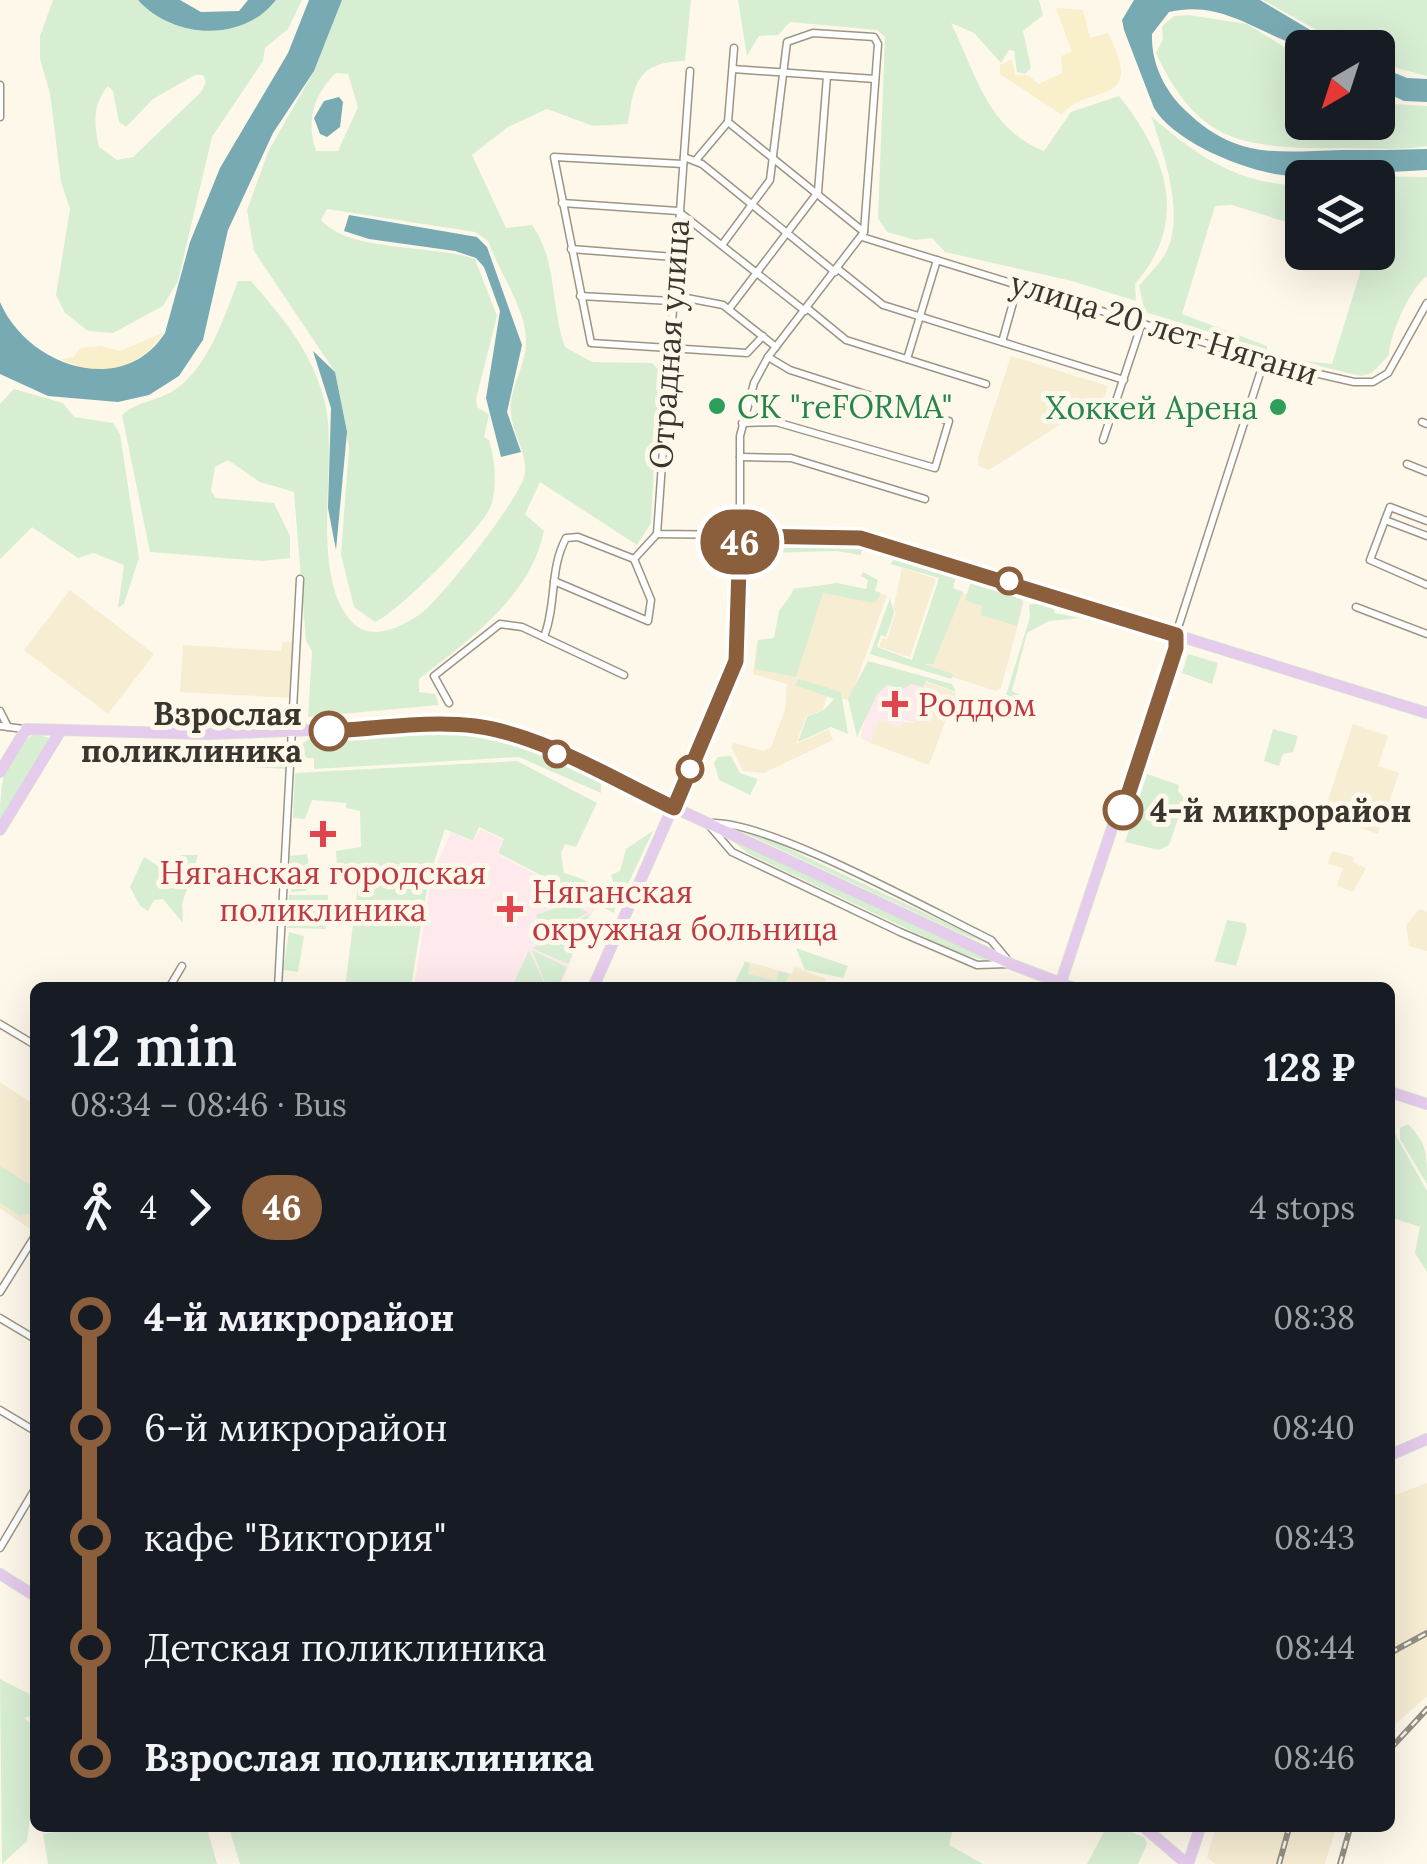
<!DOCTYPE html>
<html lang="en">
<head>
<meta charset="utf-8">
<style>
  :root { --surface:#171b24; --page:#20242c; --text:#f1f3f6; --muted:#9ea1a6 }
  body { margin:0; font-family:Lora,serif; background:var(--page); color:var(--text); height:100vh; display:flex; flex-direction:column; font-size:38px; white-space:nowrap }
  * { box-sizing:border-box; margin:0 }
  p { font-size:32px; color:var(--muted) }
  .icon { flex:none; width:55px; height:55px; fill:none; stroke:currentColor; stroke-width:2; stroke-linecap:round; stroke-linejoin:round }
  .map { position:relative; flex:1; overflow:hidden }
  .details { position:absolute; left:30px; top:982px; width:1365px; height:850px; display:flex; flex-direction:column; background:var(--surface); border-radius:15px; box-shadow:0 10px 40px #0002 }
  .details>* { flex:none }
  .badge { padding:0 20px; border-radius:32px; font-size:35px; line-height:65px }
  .needle { width:65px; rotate:219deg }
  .fabs { position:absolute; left:1285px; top:30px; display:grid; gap:20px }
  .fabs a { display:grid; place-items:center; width:110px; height:110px; border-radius:15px; background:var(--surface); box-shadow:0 10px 40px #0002; font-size:50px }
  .map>.badge { position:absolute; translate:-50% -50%; box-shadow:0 0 0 5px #fff }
  .legs { display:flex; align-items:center; gap:15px; height:110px; padding:0 40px; font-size:32px }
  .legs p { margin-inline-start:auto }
  .summary { display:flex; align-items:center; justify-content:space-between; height:170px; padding:0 40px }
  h1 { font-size:55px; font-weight:600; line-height:75px }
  ul { padding:0 40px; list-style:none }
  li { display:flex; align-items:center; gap:35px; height:110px; font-size:38px }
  li i { display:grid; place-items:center; width:15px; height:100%; margin:0 12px; background:currentColor }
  li i::after { content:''; width:25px; height:25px; margin:-12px; border:8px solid; border-radius:50%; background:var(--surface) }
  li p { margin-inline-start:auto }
  li:first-child i { background:linear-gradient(#0000 50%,currentColor 0) }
  li:last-child i { background:linear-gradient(currentColor 50%,#0000 0) }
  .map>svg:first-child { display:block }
</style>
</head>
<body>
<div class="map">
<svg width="1427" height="1864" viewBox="0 0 1427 1864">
  <rect width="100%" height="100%" fill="#fef8ea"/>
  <!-- built -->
  <g fill="#f6edd3">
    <polygon points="1011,356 1108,386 1105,396 989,470 979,466 978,457"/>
    <polygon points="902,568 936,579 910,657 879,647 882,638 887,639 896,612 893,610"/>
    <polygon points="970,585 1024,602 1001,688 996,691 921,667 945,588 967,594"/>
    <polygon points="822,586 887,595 850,700 827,696 823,709 806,717 796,744 829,729 833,740 764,773 743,771 731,747 734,743 764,751 771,747 785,710 787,684 753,674 757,642 774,643 793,588"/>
    <polygon points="70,590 154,654 108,714 24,650"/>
    <polygon points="282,642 295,642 292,698 180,692 183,645 281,651"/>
    <polygon points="927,682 956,693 929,765 870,743 878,720 915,723"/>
    <polygon points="1353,724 1388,736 1378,766 1399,773 1378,834 1323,815"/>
    <polygon points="1332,851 1354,857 1353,862 1366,868 1353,892 1337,885 1343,868 1328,864"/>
    <polygon points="1419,909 1427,912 1427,951 1409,946 1406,925"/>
    <polygon points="745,961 792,974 795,967 826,979 823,987 733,988"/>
    <polygon points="0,1082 35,1105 35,1220 30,1229 0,1208"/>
    <polygon points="1427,1483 1427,1696 1390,1729 1390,1497"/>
    <polygon points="1216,1828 1336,1828 1325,1864 1215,1864 1207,1857"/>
  </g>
  <!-- medical -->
  <g fill="#fee9ed">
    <polygon points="902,674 927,682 915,723 904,720 901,728 878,720 870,743 860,738 874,689"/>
    <polygon points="480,829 503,840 497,854 596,905 559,987 414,988 431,877 451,832 473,842"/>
  </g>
  <!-- green -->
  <g fill="#d8eed3" fill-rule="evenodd">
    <path d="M53,0H138L170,22L271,7L276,0H302L288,29L265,48L263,61L212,137L178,281L163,306L113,333L88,331L65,313L56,295L70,209L61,182L50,93L40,59V36ZM195,75H203L206,82L201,92L133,157L117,160L99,147C94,124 92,105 108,86L113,91L119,122L126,127L153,99Z"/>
    <path d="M342,0H691L685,61C638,62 634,82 628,124L593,126L547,109L508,127L472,155L506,228L532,225C558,261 550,306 565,347L592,362L652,363L659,370L651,523L637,545L540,482L525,514L544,531C531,596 469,640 419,679V692L435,694L439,705L308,717L312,651L306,641L294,492L260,482L228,460L215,467L211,491L216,498L274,503L290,536V558L262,561L150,552L122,415C135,402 157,401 173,391C208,369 224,317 238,281H251C284,319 313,353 325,403C339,460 307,579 354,624C374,642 405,625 423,612C443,596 523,495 525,473C527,452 513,435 511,414C508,389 527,365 526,340C525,307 499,272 488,241L475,232L327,209L321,220C350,253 432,244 475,259L497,316L476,399L477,407L489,415L484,437L489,440C495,459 498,489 490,508C482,528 395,615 375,622L354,607L341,555L349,448L335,372L254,251L247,210L268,152L314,71ZM336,73L348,74L358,107L338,151H316C306,123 313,94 336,73Z"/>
    <path d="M738,0H1039L1043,15L1023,31L1031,68L1025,74L1017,72L1014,51L1009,50L1001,63L974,33L951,23C976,73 987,129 1044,151L1071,112L1119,96C1167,156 1190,221 1135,284L1136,301L1072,281L945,252L932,238L915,240L887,232L878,218L885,37L877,30L790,22L778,35L759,36L747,56Z"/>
    <polygon points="1263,0 1427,0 1427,76 1378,63 1378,48 1347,47"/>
    <path d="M1189,15L1247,24L1302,58V122H1378V95L1393,104L1427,106V146C1399,151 1369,148 1341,148C1246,148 1199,146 1156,53L1163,39L1162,26L1174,16Z"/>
    <path d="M1151,116C1195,155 1241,186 1302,185V227L1232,205L1215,206L1182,314L1267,346V350L1145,312L1139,286C1149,274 1162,262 1168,248C1184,209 1163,153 1151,116Z"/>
    <path d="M1355,176L1427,177V276C1410,288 1389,336 1389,355L1372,373L1361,376L1289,359L1332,364L1360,273L1358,253L1378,252V178L1345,177Z"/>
    <polygon points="14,389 63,403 74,417 113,423 120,434 139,558 124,604 118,608 124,565 93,553 78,558 32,527 0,559 0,404"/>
    <polygon points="828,541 862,546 861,555 836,551 765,553 747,579 747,553 751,547"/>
    <polygon points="896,558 956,578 953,588 963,592 933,664 923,664 953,674 951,679 870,654 890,598 894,613 886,637 881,635 877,647 912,660 939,578 890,564"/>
    <polygon points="863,572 878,580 875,591 881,593 875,603 823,593 796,677 755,669 758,640 774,638 779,611 795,589 837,583 866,589 868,580 861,576"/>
    <polygon points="971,582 1023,599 1017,626 981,615 982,606 965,600"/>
    <polygon points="1036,603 1055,609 1054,613 1080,618 1049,621 1027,633 1012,691 1021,696 1017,703 1006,695 1030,617 1029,605"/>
    <polygon points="1188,654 1218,663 1212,684 1182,673"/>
    <polygon points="868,661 952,684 956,692 926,681 923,687 911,684 904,689 887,685 877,694 857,737 848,699"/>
    <polygon points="799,679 841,692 848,734 831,727 798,742 807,717 825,709 834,699 795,685"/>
    <polygon points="1273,729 1298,736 1293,752 1283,754 1279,766 1264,761"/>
    <polygon points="470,733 532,751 601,782 601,793 519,757 314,769 314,758 295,758 298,747 309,739"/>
    <path d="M35,734L50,738L0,823C0,789 1,751 35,734Z"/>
    <polygon points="173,743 279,743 286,753 285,769 167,762 161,752"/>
    <polygon points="731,756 740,773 758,779 750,795 719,780 714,763 718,757"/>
    <path d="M517,761L597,803L576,847L565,844L561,853L564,873C583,878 598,886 617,901L614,913L498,853L504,839L479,827L473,841L445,829L429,877L411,987H345L358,885L338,881L336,851L361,847L360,811L346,808V803L312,800L305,819L293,818L295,773Z"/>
    <polygon points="1147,774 1179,785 1178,791 1185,799 1169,845 1159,850 1125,842"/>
    <polygon points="732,827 758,834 993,945 964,935"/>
    <polygon points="653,831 620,901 611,875 620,871 626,849"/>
    <polygon points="729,838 987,957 986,961 956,952 749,854"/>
    <polygon points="307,854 310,874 306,891 291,892 290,856"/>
    <polygon points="181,855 198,855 182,904 183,923 163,899 154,900 148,911 140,906 130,887 144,857 158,866 176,867"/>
    <polygon points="289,895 328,895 326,929 287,928"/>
    <polygon points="569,903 588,912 539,942 534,940 540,926 536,915"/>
    <polygon points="590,913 568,964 532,948"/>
    <polygon points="1227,920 1245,923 1247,929 1236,966 1215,961"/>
    <polygon points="289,932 304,936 298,972 283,970"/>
    <polygon points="796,948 848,966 843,978 805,970"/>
    <polygon points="529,950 546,987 512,987"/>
    <polygon points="532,950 567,967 558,987 547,987"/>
    <polygon points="745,962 750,963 748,974 776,981 779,971 789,974 785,985 733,987"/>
    <path d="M1408,1124C1427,1144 1427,1153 1427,1184L1400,1139V1128Z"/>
    <polygon points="1390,1125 1427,1191 1427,1272 1415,1253 1420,1227 1390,1217"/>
    <polygon points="0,1166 32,1186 35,1213 19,1215 0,1203"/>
    <path d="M0,1679L35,1697V1715L24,1718L35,1727C35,1770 32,1805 27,1841L2,1864Z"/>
    <polygon points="54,1828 207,1828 217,1864 48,1864 43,1834 56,1832"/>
    <polygon points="229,1828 953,1828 949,1845 983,1864 240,1864"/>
    <polygon points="1106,1828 1120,1828 1144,1837 1147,1844 1138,1864 1087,1864"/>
  </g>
  <!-- sand -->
  <g fill="#f9efca">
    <path d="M1056,8L1083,10L1090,38L1108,33C1148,111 1085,82 1062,115L1000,74V65L1012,59L1015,75H1028L1039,84L1062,73L1061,56L1072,52Z"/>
    <path d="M164,332C140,370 100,379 61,359L74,357L80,348L100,346L120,351Z"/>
  </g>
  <!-- water -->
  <g fill="#78aab3">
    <path d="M138,0H180L201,12L239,11L248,0H276C243,43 173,39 138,0Z"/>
    <path d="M309,0H342L314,71L273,133L228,230L203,340L179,376L149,395L118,402L48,396L0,374V302C27,366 123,399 165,333L190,242L220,168L288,53Z"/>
    <path d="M1134,0H1260L1339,47C1326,48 1310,50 1299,46C1253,30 1220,0 1169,12L1152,34C1151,60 1162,85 1179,104C1233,160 1272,152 1342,150C1370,150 1399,150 1427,149V170L1372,173L1365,169C1341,171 1317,177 1293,176C1253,175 1174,143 1154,108L1124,30L1122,20Z"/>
    <polygon points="1378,66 1407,78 1427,79 1427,102 1404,101 1378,89"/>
    <polygon points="339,97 343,102 340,127 327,137 320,134 314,118 324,101"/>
    <polygon points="349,215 477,237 487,247 522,345 507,412 521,452 501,457 486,398 500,311 484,267 476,258 455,251 369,239 344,231"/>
    <polygon points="313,351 335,372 347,432 336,550 328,508 331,408"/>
  </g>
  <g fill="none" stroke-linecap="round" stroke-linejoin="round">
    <defs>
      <g id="minor">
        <polyline points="734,48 728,122 864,232"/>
        <polyline points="733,69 875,79"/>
        <polyline points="690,71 657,534 740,535 740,436 754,383 768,357 864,232 878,44 874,37 813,33 787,42 770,180 722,245"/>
        <polyline points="0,85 0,117"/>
        <polyline points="684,157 702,164 835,272"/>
        <polyline points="696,160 728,122"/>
        <polyline points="683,164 554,157 591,343 747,353 763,336"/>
        <polyline points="562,203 678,211 805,311"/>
        <polyline points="862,237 1270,363 1354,382 1373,382 1388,373 1427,303"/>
        <polyline points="571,249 674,257"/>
        <polyline points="838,269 883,305 1124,380"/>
        <polyline points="671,295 723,305 776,347"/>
        <polyline points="580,296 671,301"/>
        <polyline points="807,308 846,340 986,384"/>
        <polyline points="729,309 818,192 827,76"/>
        <polyline points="1002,342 1018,285"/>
        <polyline points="907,359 937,260"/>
        <polyline points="1422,422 1427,424"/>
        <polyline points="742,423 776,422 935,468 949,421 790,370 768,357"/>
        <polyline points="1103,440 1142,323"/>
        <polyline points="740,457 791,458 925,499"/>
        <polyline points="1407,464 1427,472"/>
        <polyline points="1385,520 1427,536"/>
        <polyline points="1427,521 1390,507 1370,560 1427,585"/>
        <polyline points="554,581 648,621 651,600 634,559 657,534"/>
        <polyline points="1356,607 1427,634"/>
        <polyline points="1176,634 1264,361"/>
        <path d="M544,637C557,603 549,570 566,538L578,537L634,559"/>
        <polyline points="449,703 434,676 500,624 522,627 624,675"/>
        <polyline points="0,711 8,727"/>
        <polyline points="0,726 24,729"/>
        <path d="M713,823C771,822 931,911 991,940L1006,958"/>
        <polyline points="708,824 732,852 900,932 977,965 1008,964"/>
        <polyline points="169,988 182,966"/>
        <polyline points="278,988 300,579"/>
        <polyline points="0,1024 35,1045"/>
        <polyline points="0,1292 35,1236"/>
        <polyline points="0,1318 35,1339"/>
        <polyline points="0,1410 35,1431"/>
        <polyline points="0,1548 35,1489"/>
      </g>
      <g id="major">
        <polyline points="0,772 26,729 207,734 452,725 487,728 561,755 1011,964 1074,988"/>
        <polyline points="0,830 61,730"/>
        <polyline points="1060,985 1176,635"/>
        <polyline points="593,988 734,668 740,636 740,535 832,534 867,539 1427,713"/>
        <polyline points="1390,1092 1427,1104"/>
        <polyline points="1390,1455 1427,1439"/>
        <polyline points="0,1574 35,1596"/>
        <polyline points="1145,1828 1187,1864"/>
        <polyline points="1188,1864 1200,1828"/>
      </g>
    </defs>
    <!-- minor casing -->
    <use href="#minor" stroke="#9c9585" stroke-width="9"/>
    <!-- major casing -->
    <use href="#major" stroke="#dbdbda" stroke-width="12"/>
    <!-- minor -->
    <use href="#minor" stroke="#fff" stroke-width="6"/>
    <!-- major -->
    <use href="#major" stroke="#e5cbec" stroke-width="10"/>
    <defs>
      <g id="rail">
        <polyline points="1390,1653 1427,1633"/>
        <polyline points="1390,1749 1427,1709"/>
        <polyline points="1279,1864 1289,1828"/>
        <polyline points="1340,1864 1350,1828"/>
      </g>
    </defs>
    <!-- rail casing -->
    <use href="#rail" stroke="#928e84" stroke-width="6"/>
    <!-- rail -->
    <use href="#rail" stroke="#fef8ea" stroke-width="2.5" stroke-dasharray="8" stroke-linecap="butt"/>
  </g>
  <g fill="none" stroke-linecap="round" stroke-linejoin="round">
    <defs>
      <path id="line-1" d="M329,731C376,729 428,720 475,726C543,735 612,779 674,808L736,661L740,536L860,538L1176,635V648L1123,810"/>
    </defs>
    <!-- line-1 casing -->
    <use href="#line-1" stroke="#fff" stroke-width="22"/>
    <!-- line-1 -->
    <use href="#line-1" stroke="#8b5e3c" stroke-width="15"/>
  </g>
  <!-- markers -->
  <g fill="#2e9e5b" stroke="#fef8ea" stroke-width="4">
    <circle cx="717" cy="406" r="10"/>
    <circle cx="1278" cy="407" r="10"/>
  </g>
  <g fill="#fff" stroke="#8b5e3c" stroke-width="5">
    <circle cx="1009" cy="581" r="12"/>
    <circle cx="329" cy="731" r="18"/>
    <circle cx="557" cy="754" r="12"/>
    <circle cx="690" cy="769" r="12"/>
    <circle cx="1123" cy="810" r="18"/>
  </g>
  <g fill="#e0444e" stroke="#fef8ea" stroke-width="4">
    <path d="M890 689h10v10h10v10h-10v10h-10v-10h-10v-10h10z"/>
    <path d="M318 819h10v10h10v10h-10v10h-10v-10h-10v-10h10z"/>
    <path d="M505 894h10v10h10v10h-10v10h-10v-10h-10v-10h10z"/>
  </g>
  <g text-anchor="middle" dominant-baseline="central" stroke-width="10" stroke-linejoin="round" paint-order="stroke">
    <!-- street labels -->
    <g font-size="32" fill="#39362f" stroke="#fef8ea">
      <text transform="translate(1164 328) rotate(17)">улица 20 лет Нягани</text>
      <text transform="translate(669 344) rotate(-86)">Отрадная улица</text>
    </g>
    <!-- leisure labels -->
    <g font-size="32" fill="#27864d" stroke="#fef8ea" text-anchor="start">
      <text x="737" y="406">СК "reFORMA"</text>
      <text x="1258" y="407" text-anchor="end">Хоккей Арена</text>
    </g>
    <!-- health labels -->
    <g font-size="32" fill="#be3a42" stroke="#fef8ea" text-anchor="start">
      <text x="918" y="704">Роддом</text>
      <text x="323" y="872" text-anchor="middle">Няганская городская<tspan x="323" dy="37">поликлиника</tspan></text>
      <text x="532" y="891">Няганская<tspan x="532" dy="37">окружная больница</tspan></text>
    </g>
    <!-- stop labels -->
    <g font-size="32" font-weight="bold" fill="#39362f" stroke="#fef8ea" text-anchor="end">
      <text x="302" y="713">Взрослая<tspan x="302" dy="37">поликлиника</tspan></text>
      <text x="1150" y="810" text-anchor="start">4-й микрорайон</text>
    </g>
  </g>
</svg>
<div class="fabs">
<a><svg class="needle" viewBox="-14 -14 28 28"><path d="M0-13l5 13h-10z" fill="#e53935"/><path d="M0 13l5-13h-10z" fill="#9ea1a6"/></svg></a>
<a><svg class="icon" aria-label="layers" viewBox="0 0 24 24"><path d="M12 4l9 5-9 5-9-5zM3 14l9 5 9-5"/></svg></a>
</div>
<b class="badge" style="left:740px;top:542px;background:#8b5e3c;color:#fff">46</b>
<section class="details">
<div class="summary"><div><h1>12 min</h1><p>08:34 – 08:46 · Bus</p></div><b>128 ₽</b></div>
<div class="legs"><svg class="icon" aria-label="walk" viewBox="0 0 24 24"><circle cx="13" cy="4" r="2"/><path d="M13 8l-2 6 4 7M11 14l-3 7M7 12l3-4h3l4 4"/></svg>4<svg class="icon" aria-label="forward" viewBox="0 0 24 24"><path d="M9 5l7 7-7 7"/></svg><b class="badge" style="background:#8b5e3c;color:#fff">46</b><p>4 stops</p></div>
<ul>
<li><i style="color:#8b5e3c"></i><b>4-й микрорайон</b><p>08:38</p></li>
<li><i style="color:#8b5e3c"></i><span>6-й микрорайон</span><p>08:40</p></li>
<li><i style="color:#8b5e3c"></i><span>кафе &quot;Виктория&quot;</span><p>08:43</p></li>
<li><i style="color:#8b5e3c"></i><span>Детская поликлиника</span><p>08:44</p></li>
<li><i style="color:#8b5e3c"></i><b>Взрослая поликлиника</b><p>08:46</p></li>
</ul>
</section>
</div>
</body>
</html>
